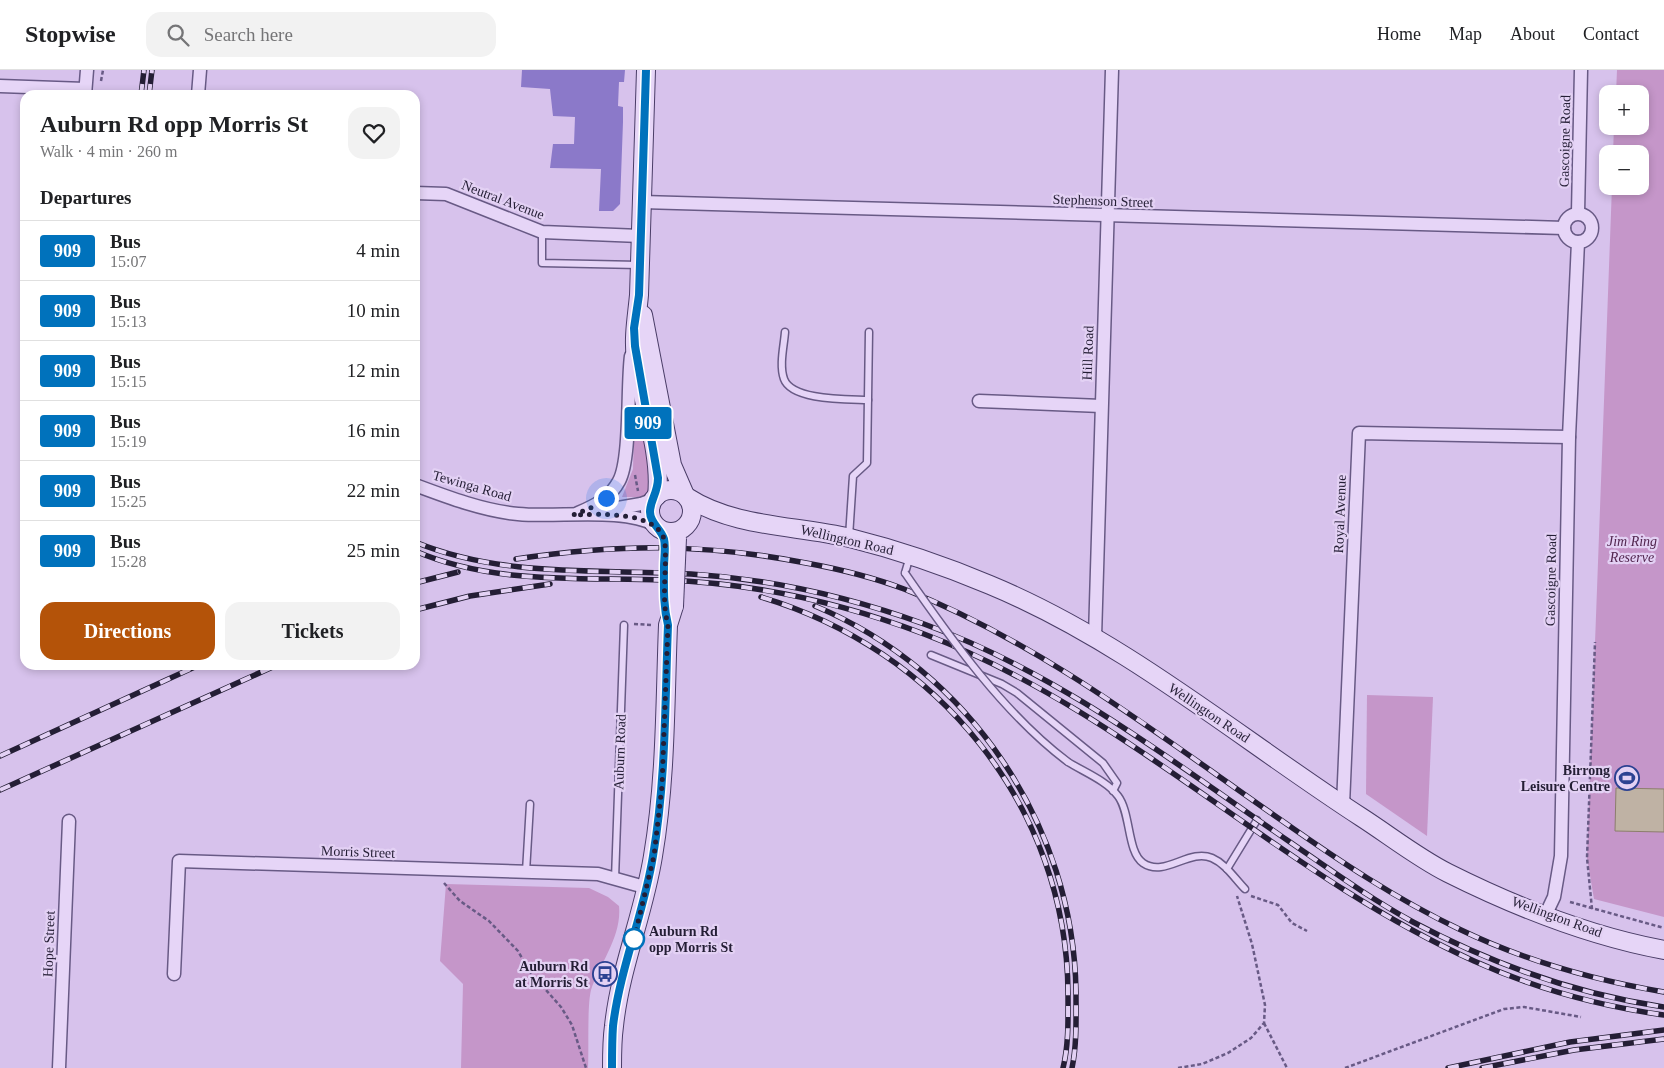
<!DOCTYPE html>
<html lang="en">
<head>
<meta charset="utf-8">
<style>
  :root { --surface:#fff; --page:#f2f2f2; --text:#202124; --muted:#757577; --line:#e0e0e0; --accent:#b45309 }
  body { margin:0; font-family:"Times New Roman",serif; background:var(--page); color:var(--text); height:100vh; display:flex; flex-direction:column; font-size:19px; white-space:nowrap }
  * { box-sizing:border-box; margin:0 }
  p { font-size:16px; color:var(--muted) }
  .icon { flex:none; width:28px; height:28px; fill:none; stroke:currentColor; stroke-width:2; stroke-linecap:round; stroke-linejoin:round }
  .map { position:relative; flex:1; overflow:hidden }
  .sheet { position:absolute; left:20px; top:20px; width:400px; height:580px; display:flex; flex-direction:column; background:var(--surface); border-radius:15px; box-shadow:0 2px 8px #0003 }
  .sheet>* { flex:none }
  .badge { padding:0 10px; border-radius:4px; font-size:18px; line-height:32px }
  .buttons { position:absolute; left:1599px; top:15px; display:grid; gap:10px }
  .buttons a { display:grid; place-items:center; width:50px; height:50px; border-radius:10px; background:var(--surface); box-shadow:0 2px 8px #0003; font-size:25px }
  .you { position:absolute; width:25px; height:25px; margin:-12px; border:4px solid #fff; border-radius:50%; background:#1a73e8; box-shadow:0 0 0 8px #1a73e833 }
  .map>.badge { position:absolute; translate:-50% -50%; box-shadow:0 0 0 2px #fff }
  h2 { padding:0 20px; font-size:19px; line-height:45px }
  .round { display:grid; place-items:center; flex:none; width:52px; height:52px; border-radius:15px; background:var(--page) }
  .overview { display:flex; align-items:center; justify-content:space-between; height:85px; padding:0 20px }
  h1 { font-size:24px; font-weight:700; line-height:38px }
  .cta { display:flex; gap:10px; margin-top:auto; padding:10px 20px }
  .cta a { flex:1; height:58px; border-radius:15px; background:var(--accent); color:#fff; font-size:20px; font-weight:700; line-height:58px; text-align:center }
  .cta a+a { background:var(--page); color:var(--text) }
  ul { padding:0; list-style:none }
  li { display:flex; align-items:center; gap:15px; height:60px; padding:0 20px; border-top:1px solid var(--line) }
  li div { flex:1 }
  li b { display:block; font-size:19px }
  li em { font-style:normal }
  li .badge { min-width:55px; font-weight:700; text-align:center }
  header { display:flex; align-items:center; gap:30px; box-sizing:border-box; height:70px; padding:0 25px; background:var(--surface); border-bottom:1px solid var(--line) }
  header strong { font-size:24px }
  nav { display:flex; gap:28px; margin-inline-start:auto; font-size:18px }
  .search { width:350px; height:45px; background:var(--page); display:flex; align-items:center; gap:12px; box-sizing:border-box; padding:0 18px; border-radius:15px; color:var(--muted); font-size:19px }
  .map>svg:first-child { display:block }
</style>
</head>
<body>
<header>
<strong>Stopwise</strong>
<div class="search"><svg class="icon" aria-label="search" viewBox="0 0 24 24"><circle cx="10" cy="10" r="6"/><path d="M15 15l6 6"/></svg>Search here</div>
<nav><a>Home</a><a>Map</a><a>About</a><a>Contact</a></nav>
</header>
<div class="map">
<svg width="1664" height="998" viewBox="0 0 1664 998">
  <rect width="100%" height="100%" fill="#d7c2ec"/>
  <!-- green -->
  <g fill="#c596c9">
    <polygon points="1617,0 1664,0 1664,847 1594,829 1587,788 1612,116 1640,116 1640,84 1613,84 1614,56 1640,56 1640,24 1616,24"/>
    <polygon points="635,329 652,410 648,425 644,427 622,427 633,399"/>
    <polygon points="1367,625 1433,627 1427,766 1366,724"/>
    <path d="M446,814L589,818L608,827L619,836C622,866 600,893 591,920C587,936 589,979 588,998H461L463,914L440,891Z"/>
  </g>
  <!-- water -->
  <polygon fill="#bfb2a4" stroke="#8c7e6c" points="1616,718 1664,719 1664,762 1615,761"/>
  <!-- building -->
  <polygon fill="#8b79c9" points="522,0 625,0 624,12 619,12 618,36 623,37 623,52 620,134 613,141 599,141 601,99 550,98 553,74 574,74 575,47 553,46 550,19 521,17"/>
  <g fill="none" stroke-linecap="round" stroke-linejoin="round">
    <defs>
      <g id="service">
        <polyline points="542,162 542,193 639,195"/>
        <path d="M785,262C784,276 779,295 784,309C792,331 848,329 868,330"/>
        <polyline points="849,467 853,406 867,393 869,262"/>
        <polyline points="905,503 910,486"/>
        <polyline points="931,585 1002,614 1017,623 1103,693 1117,713 1113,721"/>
        <path d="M1068,692C1084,702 1107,711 1118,726C1131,743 1127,782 1143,793C1165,808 1189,778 1212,788C1226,794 1235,809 1245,819"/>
        <polyline points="1227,799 1257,750"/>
        <polyline points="526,802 530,734"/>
        <polyline points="615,809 624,555"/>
      </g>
      <g id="minor">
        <polyline points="0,16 85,19"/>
        <polyline points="85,25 87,0"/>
        <polyline points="198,25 200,0"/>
        <polyline points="415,123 446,124 542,162 640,166"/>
        <polyline points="642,132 1564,158"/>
        <polyline points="1578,143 1581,0"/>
        <circle cx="1578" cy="158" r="14"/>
        <polyline points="979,331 1101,336"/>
        <path d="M415,415C447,427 484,441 518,444C556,448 624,437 655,455"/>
        <polyline points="601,441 641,434 654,429"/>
        <path d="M578,443C595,436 610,428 619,411C631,389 627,316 631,286"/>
        <polyline points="1095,567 1112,0"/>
        <polyline points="1343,735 1359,363 1569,367"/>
        <polyline points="1545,846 1554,827 1561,786 1569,367 1578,172"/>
        <polyline points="174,904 179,791 598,804 648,818"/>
        <polyline points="59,998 69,751"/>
      </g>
      <g id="secondary">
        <path d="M646,0L639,225C637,247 633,267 636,290C642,333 662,383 657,426"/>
        <polyline points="643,245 672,395 685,425"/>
        <circle cx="671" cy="441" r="21"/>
        <path d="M687,427C735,458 796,455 850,468C898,480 945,496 990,515C1125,571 1239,668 1361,747C1389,765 1418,788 1448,803C1516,837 1589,866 1664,880"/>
        <path d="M612,998C612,984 612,970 614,956C620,898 644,843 653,786C666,710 665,632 668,555L674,536"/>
      </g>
    </defs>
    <!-- service casing -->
    <use href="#service" stroke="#685a85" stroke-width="9"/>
    <!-- minor casing -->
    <use href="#minor" stroke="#685a85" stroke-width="15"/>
    <!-- secondary casing -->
    <use href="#secondary" stroke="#4a3d67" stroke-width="20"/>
    <!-- path -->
    <g stroke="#685a85" stroke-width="2.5" stroke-dasharray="4 2.5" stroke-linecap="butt">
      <polyline points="101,11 103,0"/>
      <polyline points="635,405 638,421"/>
      <polyline points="634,554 653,555"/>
      <polyline points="444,813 460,831 489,851 518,881 530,902 561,937 572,955 586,998"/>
      <polyline points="1251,826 1278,835 1292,853 1307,861"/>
      <polyline points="1570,832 1664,858"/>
      <polyline points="1592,839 1587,788 1595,572"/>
      <polyline points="1264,953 1287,998"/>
      <polyline points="1178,998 1202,994 1228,983 1251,968 1264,953 1265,935 1252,874 1237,826"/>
      <polyline points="1345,998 1504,939 1524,937 1581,947"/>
    </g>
    <!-- service -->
    <use href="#service" stroke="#e6d5f7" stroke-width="6"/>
    <!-- minor -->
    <use href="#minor" stroke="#e6d5f7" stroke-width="12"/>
    <!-- secondary -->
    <use href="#secondary" stroke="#e6d5f7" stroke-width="18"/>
    <defs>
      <g id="rail">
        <polyline points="141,25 144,0"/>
        <polyline points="149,25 152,0"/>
        <path d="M415,472C503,508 598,499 691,504C770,509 850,527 924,554C1057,602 1172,691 1287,770C1328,798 1369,828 1413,852C1492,894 1575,924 1664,937"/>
        <path d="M415,481C494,515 580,507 664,510C752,513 842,533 924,564C1126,640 1279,803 1474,891C1534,918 1599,936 1664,945"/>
        <path d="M516,489C619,474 703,473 806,493C839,499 872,507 904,519C1041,573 1160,666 1281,750C1338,790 1396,829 1459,859C1523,890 1593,910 1664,922"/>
        <polyline points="415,513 458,502"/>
        <path d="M761,527C937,579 1067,736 1068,923C1068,947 1069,974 1063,998"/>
        <path d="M815,536C969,600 1074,756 1076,922C1076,947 1077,974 1072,998"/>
        <polyline points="415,540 470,526 550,514"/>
        <polyline points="0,686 199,595"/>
        <polyline points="0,720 277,595"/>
        <polyline points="1448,998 1570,972 1664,960"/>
        <polyline points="1482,998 1574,980 1664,969"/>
      </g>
    </defs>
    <!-- rail casing -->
    <use href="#rail" stroke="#241e35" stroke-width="5.5"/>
    <!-- rail -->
    <use href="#rail" stroke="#e3d1f4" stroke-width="4" stroke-dasharray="11" stroke-linecap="butt"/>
    <defs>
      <path id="service-bridge" d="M905,503C950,568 1005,645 1068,692"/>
      <polyline id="secondary-bridge" points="674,536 677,468"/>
    </defs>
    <!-- service-bridge casing -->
    <use href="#service-bridge" stroke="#685a85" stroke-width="9" stroke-linecap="butt"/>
    <!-- secondary-bridge casing -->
    <use href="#secondary-bridge" stroke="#4a3d67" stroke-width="20" stroke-linecap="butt"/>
    <!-- service-bridge -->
    <use href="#service-bridge" stroke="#e6d5f7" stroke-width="6"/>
    <!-- secondary-bridge -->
    <use href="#secondary-bridge" stroke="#e6d5f7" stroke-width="18"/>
  </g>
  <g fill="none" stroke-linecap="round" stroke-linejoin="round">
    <defs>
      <path id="line" d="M612,998C612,984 612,970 613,956C620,898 644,843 653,786C666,710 665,632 668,555C663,535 664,517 664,497C664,488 666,477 664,469C661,459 650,453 650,442C650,430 658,423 658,408L635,276L634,258L639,225L646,0"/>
    </defs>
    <!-- line casing -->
    <use href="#line" stroke="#fff" stroke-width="11"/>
    <!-- line -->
    <use href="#line" stroke="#0072bc" stroke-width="8"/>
    <!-- walk -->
    <path stroke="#241e35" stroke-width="5" stroke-dasharray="0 9" d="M606,428L593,437L573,445C597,444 662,440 665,474C667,502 661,528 668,555L662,716L654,786L634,869"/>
  </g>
  <!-- icons -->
  <defs>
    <symbol id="stadium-ring" viewBox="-11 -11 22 22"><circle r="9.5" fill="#e3d1f4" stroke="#2c4192" stroke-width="1.5"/><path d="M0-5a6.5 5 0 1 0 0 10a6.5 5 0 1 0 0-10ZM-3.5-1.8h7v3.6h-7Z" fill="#2c4192"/></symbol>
    <symbol id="bus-ring" viewBox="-11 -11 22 22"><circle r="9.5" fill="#e3d1f4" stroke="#2c4192" stroke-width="1.5"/><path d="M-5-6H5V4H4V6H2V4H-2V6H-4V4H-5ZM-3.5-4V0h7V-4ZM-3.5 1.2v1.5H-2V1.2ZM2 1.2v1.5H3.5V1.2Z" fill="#2c4192"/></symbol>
  </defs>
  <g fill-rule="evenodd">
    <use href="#stadium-ring" x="1613" y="694" width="28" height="28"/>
    <use href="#bus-ring" x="591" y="890" width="28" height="28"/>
  </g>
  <!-- markers -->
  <circle fill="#fff" stroke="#0072bc" stroke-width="2.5" cx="634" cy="869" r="10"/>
  <g text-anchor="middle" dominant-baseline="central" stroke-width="4.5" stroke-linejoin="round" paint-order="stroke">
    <!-- street labels -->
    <g font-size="14" fill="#241e35" stroke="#e3d1f4">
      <text transform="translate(1565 71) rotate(-89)">Gascoigne Road</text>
      <text transform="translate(503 130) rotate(21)">Neutral Avenue</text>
      <text transform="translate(1103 131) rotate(2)">Stephenson Street</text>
      <text transform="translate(1088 283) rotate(-88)">Hill Road</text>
      <text transform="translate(472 416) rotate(16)">Tewinga Road</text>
      <text transform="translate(1340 444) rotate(-88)">Royal Avenue</text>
      <text transform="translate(847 470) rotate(13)">Wellington Road</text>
      <text transform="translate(1551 510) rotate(-89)">Gascoigne Road</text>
      <text transform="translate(1209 643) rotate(34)">Wellington Road</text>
      <text transform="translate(620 682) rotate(-88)">Auburn Road</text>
      <text transform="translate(358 782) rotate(2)">Morris Street</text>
      <text transform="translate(1557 847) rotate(20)">Wellington Road</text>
      <text transform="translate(49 874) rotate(-88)">Hope Street</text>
    </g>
    <!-- park labels -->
    <g font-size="14" font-style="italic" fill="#51254e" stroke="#e3d1f4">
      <text x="1632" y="471">Jim Ring<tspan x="1632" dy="16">Reserve</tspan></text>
    </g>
    <!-- poi labels -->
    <g font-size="14" font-weight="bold" fill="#241e35" stroke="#e3d1f4" text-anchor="end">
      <text x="1610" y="700">Birrong<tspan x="1610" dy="16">Leisure Centre</tspan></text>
      <text x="588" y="896">Auburn Rd<tspan x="588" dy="16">at Morris St</tspan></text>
    </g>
    <!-- stop labels -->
    <g font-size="14" font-weight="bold" fill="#241e35" stroke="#e3d1f4" text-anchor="start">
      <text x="649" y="861">Auburn Rd<tspan x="649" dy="16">opp Morris St</tspan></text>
    </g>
  </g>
</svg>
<div class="buttons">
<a>+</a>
<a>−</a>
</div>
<div class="you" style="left:606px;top:428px"></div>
<b class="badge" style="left:648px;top:353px;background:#0072bc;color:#fff">909</b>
<section class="sheet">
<div class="overview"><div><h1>Auburn Rd opp Morris St</h1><p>Walk · 4 min · 260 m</p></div><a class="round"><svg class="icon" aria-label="heart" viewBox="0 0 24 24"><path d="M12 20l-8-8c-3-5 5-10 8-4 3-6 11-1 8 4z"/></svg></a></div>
<h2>Departures</h2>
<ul>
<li><span class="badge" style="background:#0072bc;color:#fff">909</span><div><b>Bus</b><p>15:07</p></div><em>4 min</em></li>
<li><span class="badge" style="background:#0072bc;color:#fff">909</span><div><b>Bus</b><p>15:13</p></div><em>10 min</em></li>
<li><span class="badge" style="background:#0072bc;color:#fff">909</span><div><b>Bus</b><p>15:15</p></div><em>12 min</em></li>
<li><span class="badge" style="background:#0072bc;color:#fff">909</span><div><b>Bus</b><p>15:19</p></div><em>16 min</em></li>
<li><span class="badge" style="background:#0072bc;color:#fff">909</span><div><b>Bus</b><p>15:25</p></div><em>22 min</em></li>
<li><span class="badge" style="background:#0072bc;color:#fff">909</span><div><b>Bus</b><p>15:28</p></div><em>25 min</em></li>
</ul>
<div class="cta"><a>Directions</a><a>Tickets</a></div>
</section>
</div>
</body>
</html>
